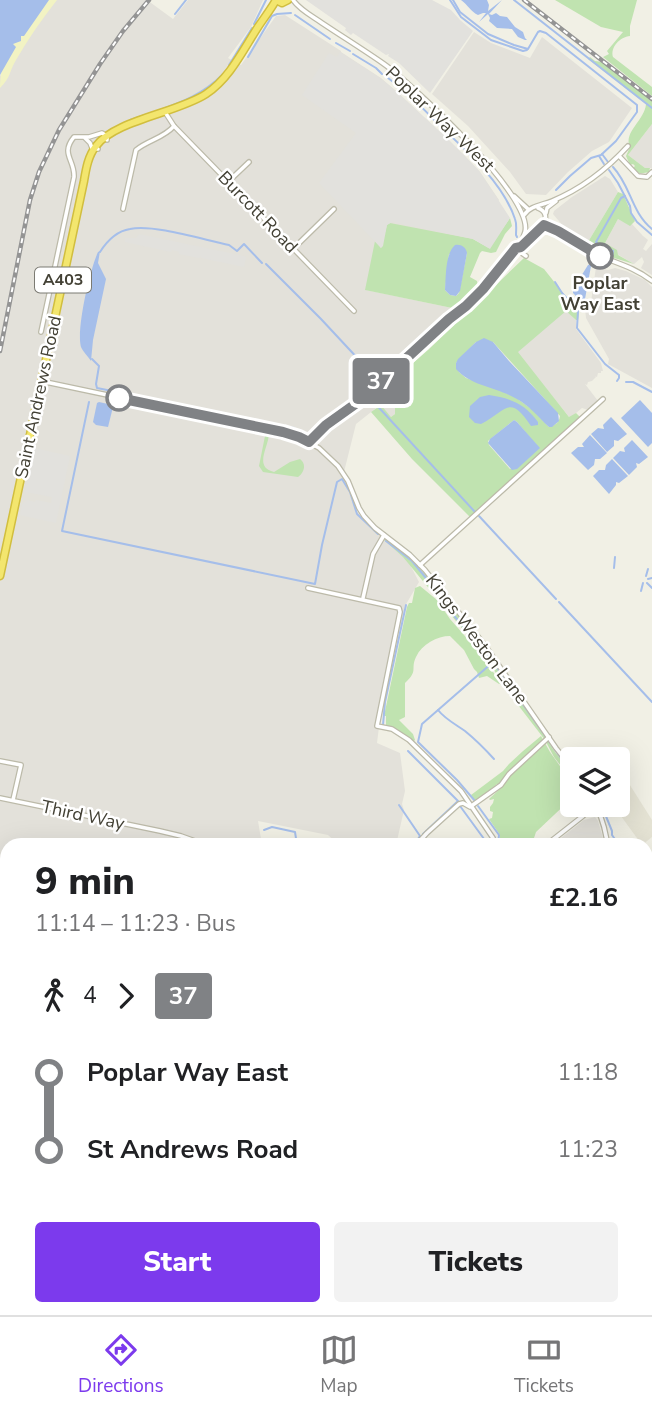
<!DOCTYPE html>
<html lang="en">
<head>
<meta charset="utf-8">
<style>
  :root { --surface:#fff; --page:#f2f2f2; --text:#202124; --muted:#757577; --line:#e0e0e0; --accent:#7c3aed }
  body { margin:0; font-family:"Nunito Sans",sans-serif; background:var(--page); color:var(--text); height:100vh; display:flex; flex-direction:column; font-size:26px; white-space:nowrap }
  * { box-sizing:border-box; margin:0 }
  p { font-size:23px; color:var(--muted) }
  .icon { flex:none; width:38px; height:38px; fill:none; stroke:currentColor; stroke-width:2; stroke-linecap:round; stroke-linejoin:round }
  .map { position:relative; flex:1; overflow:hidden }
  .side { position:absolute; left:0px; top:838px; width:653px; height:478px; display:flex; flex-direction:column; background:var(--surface); border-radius:21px 21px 0 0; box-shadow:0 7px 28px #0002 }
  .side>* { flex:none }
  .badge { padding:0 14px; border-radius:5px; font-size:24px; line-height:46px }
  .tools { position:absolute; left:560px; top:747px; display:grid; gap:14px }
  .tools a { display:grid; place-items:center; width:70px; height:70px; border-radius:7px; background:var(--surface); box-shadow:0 7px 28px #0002; font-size:35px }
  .map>.badge { position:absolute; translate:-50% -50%; box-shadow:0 0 0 4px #fff }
  .legs { display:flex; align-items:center; gap:10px; height:77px; padding:0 35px; font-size:23px }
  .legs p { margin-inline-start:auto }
  .headline { display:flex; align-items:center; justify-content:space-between; height:119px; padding:0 35px }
  h1 { font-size:38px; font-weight:800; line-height:52px }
  .cta { display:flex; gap:14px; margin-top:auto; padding:14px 35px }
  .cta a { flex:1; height:80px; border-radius:7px; background:var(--accent); color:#fff; font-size:28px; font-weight:800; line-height:80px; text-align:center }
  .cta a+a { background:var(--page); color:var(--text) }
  ul { padding:0 35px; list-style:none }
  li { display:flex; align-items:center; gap:24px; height:77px; font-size:26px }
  li i { display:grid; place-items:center; width:10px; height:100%; margin:0 9px; background:currentColor }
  li i::after { content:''; width:18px; height:18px; margin:-9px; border:5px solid; border-radius:50%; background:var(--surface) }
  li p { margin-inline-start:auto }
  li:first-child i { background:linear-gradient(#0000 50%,currentColor 0) }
  li:last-child i { background:linear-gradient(currentColor 50%,#0000 0) }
  .tab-bar { display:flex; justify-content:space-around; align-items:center; height:98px; border-top:2px solid var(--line); background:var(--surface); font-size:19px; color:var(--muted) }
  .tab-bar a { display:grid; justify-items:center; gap:4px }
  .tab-bar .selected { color:var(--accent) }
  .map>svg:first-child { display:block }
</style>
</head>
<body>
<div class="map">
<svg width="652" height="1315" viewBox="0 0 652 1315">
  <rect width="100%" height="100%" fill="#f1f0e5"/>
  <!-- residential -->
  <g fill="#e5e3d4">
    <polygon points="628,782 652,820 652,837 642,845 613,805 618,805 618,786"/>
    <polygon points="652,1248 652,1315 569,1315 565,1309 646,1309 646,1254"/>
    <polygon points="240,1309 354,1309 357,1315 233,1315"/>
    <polygon points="398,1309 478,1309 459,1315 398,1315 396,1311"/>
    <polygon points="491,1309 546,1309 547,1315 469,1315"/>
  </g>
  <!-- industrial -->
  <g fill="#e3e1da">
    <polygon points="51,0 147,0 173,19 188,0 263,0 251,27 228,58 241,65 276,16 285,15 341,51 341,52 381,78 396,91 463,154 480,172 499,200 473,239 366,290 457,309 378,380 395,401 395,414 391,417 380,405 356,424 343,476 356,510 363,519 405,555 419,582 405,606 381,711 377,743 400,753 405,791 402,804 404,810 396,845 339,845 328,835 258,821 262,845 7,845 7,913 0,912 0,76"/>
    <polygon points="474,32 491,43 530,58 542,37 632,108 609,142 592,151 568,172 546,195 526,194 510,172 468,126 432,94"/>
    <polygon points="652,124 652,168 645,168 628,155"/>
    <polygon points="605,176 610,179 618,192 588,242 564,227 553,214 554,211 572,197"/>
    <polygon points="618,219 630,225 632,224 643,236 648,240 643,249 646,251 652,244 652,275 641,268 644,262 642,257 634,264 617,254 605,243"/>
    <polygon points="596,267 608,270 615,268 626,271 645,280 652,287 652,388 608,364 609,359 586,318 585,308 591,302"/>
    <polygon points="566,310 576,320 576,329 601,363 603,371 601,371 601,373 598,373 597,377 595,376 596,377 592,381 591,380 592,381 588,382 587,385 585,384 598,401 588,410 582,408 570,418 517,352"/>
    <polygon points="595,817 598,821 605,845 552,845 584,820"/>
    <polygon points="0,924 7,925 7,1073 2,1071 6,1063 0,1060"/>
    <polygon points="0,1224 7,1231 7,1309 59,1309 62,1315 0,1315"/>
  </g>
  <!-- green -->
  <g fill="#c0e3b0" fill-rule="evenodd">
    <path d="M555,0H637L630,26V36C620,37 610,47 613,57L652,87V96L603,57L609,54L607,51L623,32L601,27Z"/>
    <path d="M590,57L595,61L602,62L652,101V124L628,155L645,168H650L649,172C642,174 637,174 633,168L635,166L633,164L630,165L626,156L630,147C623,132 645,120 646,104L588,59Z"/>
    <polygon points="618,192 623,194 635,221 630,226 618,219 605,243 617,250 618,255 634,264 614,258 588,245 588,242"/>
    <path d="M510,218L512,226L505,234L496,252L491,253L482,251L480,253L470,277L477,281L478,287L457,309L365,290L375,241L381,248L387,225L390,223L473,239L489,248ZM467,253L459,293L456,296L450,295L445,290L449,254Z"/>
    <path d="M524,258L544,269L579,313L578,320H576L566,311L518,352L569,417L576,413L580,417L470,517L412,459L371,412L381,405L391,417L395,414V401L384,388L428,350ZM476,342H493L560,416C559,423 555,425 549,427L533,410L515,397L494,388L466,378L459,372L456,363ZM514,420L517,422L539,448L510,469L489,445L488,441Z"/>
    <path d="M266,431L269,433C269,447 253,467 274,472L290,462L300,459C307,464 304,473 298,477L263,472L259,466Z"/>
    <path d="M388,539L407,554L433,583L476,637L546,734C549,752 572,765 572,780L554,757L545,740L505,688L491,665L479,649L403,557L384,540Z"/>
    <path d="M420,586L437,600L450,619L478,651L501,683L499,684L487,676L479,678L477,672L474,669L464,650L450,636C437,636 422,644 416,657C410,670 419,670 405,683V717L399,720L413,734L415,740L413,742L404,734L386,726V716H384L407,607L409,603H412L415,588Z"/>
    <polygon points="541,736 550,752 572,783 572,798 536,832 534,838 538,845 499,845 500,835 489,819 492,818 493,812 490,811 490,807 493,803 494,799 490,800 489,799 503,786 497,784 476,802 471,795 503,771 509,764 523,751"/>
    <polygon points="646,934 652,941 652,1076 646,1080"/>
    <polygon points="652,1084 652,1150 646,1155 646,1088"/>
  </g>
  <!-- sand -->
  <path fill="#f2f3c3" d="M42,0H57C42,19 28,39 16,60C9,72 11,77 0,88C0,75 3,64 4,51L18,39Z"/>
  <!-- parking -->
  <g fill="#e2e1dd">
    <polygon points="306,0 432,0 451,10 460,20 473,31 430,93 399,63 388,56 389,54 386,55 353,33 351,35 345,30 346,28"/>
    <polygon points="340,52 380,78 396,91 450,141 480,172 510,218 490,249 473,239 392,222 387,225 383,246 381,248 319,183 356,133 302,95 329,53 337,57"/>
    <polygon points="139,234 244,256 246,257 244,267 201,258 201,256 199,258 179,254 179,252 172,250 171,252 125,242 125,238 136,238"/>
    <polygon points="35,448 70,456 56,523 20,515 22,505 27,500 35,502 36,500 51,503 52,497 25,492"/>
  </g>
  <!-- water -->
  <g fill="#a5beea">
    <polygon points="0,0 49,0 24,36 21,36 21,41 13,44 16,47 0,75"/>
    <path d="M461,0H487L489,5L488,11L502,0L489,14L492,15L496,13L500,16L507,17L515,27L523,32L525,38L527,40H525L518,37L512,29L497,28L489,21L490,18L488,14L479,22L486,13H483L478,15C471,12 468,5 461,0Z"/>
    <path d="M455,245C461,244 466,247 467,253L460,291L456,296L450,295L445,290C446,277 445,254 455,245Z"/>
    <path d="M100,251L98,263L106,279L93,340L91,361C88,356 83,352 81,347C76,330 90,269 98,252Z"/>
    <polygon points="593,263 604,265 609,264 605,267 595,265 591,266 585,299 582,302 573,293 573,289 588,265"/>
    <path d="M484,338L493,342L509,361L558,413L559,421L552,427H549C537,416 529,405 515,398C496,387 471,386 456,369V363L458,359L476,342Z"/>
    <path d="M489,395C510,398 525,404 538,422V425L531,426C509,393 507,411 481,424L475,423L469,417L470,406L480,397Z"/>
    <polygon points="640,400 652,413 652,443 648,447 621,418"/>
    <polygon points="99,402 108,404 113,407 108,427 96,425 93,422 97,403"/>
    <polygon points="611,417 627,434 618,441 614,440 614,446 607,452 591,434 598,428 604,429 603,425"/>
    <polygon points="514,420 517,422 540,448 517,469 512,470 488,443 490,439"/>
    <polygon points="590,435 607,453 600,459 595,459 594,465 588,470 571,453 578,447 584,447 582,444"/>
    <polygon points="632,440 648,457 639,464 636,463 637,467 629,475 613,458 620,451 625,452 624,448"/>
    <polygon points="612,459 628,476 619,483 616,482 616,485 609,494 593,476 599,470 605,470 606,465"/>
  </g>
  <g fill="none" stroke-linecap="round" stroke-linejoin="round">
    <!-- stream -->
    <g stroke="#a5beea" stroke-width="2">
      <polyline points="450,0 461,17 491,40 523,51 527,50"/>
      <polyline points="453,0 460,12 488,34 514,45 528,49 538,32 540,31 546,33 637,105 637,112 616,141 601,155 591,158 570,176 556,190"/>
      <polyline points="514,0 652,108"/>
      <polyline points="175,14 186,0"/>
      <polyline points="295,15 330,39"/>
      <polyline points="254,24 266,0"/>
      <polyline points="336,43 350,51"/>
      <polyline points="353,54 376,68 382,74"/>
      <polyline points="248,57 272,16 277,14 291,13"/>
      <polyline points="229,65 252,28"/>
      <path d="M388,78C407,92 424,109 440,126C467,151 503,183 515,219C517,224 516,229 516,235L517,237"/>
      <path d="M157,111C182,102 204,94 223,74"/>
      <polyline points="130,120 151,113"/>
      <polyline points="602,154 608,162"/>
      <polyline points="599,156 604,164"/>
      <path d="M613,167C631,186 631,212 652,229"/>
      <polyline points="609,170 618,183 630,206 631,213 637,222 652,235"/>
      <path d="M100,252C107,241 117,231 130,229C154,224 204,240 229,245L237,251L244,244L262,263"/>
      <polyline points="612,256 613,251 599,245 596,242 621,198 625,196"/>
      <polyline points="266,264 321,319 375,377"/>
      <polyline points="555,282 562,293 578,311 577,328 605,364 619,375 619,378 617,381"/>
      <polyline points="92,359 99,366 96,384 97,388 217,412 277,426 294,428"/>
      <polyline points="626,382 633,382 652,392"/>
      <polyline points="371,399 475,512"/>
      <polyline points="89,402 62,531 315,584 322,545 337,482 342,479 350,492 357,514 378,534"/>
      <polyline points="479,516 556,599"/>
      <polyline points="386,541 412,561 444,600 455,617 483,648 546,737"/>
      <polyline points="614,568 615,557"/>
      <polyline points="646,576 648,569"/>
      <polyline points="648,579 652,578"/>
      <polyline points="647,583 652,588"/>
      <polyline points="641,591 643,583"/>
      <polyline points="559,602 652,702"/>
      <path d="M438,710C445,719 455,724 465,731C476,740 485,749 494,759"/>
      <polyline points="383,725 385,702 406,605"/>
      <polyline points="548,740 572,773"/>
      <polyline points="408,751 458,801 423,834"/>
      <polyline points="475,801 457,780 418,742 422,724 493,662"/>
      <polyline points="399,805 420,836 414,845"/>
      <polyline points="460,806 487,843"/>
      <polyline points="478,806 499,835 498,845"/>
      <polyline points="603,809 612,831 612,835 619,845"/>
      <polyline points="264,830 272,827 295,832 297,845"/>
      <polyline points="424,840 427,841 427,845"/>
      <polyline points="4,1054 7,1053"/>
      <polyline points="646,1138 652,1133"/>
    </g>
    <defs>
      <g id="minor">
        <path d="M293,0C300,10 312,16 322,23C343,37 364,50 384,64C413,85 534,197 525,232C521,247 493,279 481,291C465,308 447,322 430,337C406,359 383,382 359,402C342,415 322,424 310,442"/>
        <polyline points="165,112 174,126 354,311"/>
        <polyline points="85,138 90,143 92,148 98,149"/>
        <polyline points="619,156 638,176 647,177 652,172"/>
        <polyline points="229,181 249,162"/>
        <polyline points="514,196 528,209"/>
        <path d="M123,209L136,150C148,140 164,138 174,126"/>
        <polyline points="546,213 547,208 556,201"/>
        <path d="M524,215C530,206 542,205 552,201C581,189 607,169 628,146"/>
        <path d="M546,220C563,234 581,248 602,257C620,264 637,269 652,281"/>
        <polyline points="294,248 334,209"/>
        <path d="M516,248L521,247L544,225C547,217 546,211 538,208"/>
        <polyline points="516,249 526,256"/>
        <path d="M41,332L74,177C75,160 60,154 74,137H89L102,133L107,136V140"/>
        <polyline points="41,381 283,432 299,437 319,448 338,466 348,481 359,508 364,516 375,528 410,555 425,570 484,644 556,748 572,768"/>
        <polyline points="420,565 603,399"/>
        <polyline points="308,588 399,608 400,612 377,726 392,729 409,740 461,791 493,838 492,845"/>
        <polyline points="363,598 373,554 384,535"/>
        <polyline points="0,761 21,765 13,800"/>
        <polyline points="0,798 160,831 181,836 206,845"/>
        <polyline points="597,805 604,827 608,845"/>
        <polyline points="416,845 427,833 459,804 463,803 470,807 501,785 509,774 549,737"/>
        <polyline points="546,845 583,816"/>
        <polyline points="0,914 7,915"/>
        <polyline points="646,930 652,938"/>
        <polyline points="0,938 3,923"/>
        <polyline points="0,1057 7,1057"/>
        <polyline points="0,1076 2,1072"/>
        <polyline points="0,1090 7,1094"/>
        <polyline points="0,1128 7,1114"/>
        <polyline points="0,1169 7,1179"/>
        <polyline points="652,1170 647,1174 652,1180"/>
        <polyline points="646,1248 652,1243"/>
        <polyline points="646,1296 652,1295"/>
        <polyline points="29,1309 32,1315"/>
        <polyline points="97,1309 102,1315"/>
        <polyline points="156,1309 156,1315"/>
        <polyline points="172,1309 172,1315"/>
        <polyline points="292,1309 297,1314"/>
        <polyline points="317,1309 318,1315"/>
        <polyline points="493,1309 494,1315"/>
        <polyline points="528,1309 530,1315"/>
        <polyline points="583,1309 588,1315"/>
        <polyline points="132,1315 133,1314"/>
        <polyline points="262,1315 268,1309"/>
        <polyline points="379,1315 392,1309"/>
        <polyline points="463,1315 484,1309"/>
        <polyline points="638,1315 639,1309"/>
      </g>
      <polyline id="major" points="356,1309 359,1315"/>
      <g id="highway">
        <polyline points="276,0 282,3 288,0"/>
        <path d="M0,576L84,181C86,169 88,156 96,146C115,120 177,113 206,94C230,78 243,50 258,27C264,18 271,9 276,0"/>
        <polyline points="646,867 652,859"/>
        <polyline points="646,876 652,868"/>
        <polyline points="646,899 652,893"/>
        <polyline points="646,912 652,907"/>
        <polyline points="0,921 7,922"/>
        <polyline points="646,921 652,916"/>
        <polyline points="646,1083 652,1079"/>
        <polyline points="162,1309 162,1315"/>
        <polyline points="166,1309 166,1315"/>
        <polyline points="210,1315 215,1309"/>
        <polyline points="218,1315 222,1309"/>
      </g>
    </defs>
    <!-- minor casing -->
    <use href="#minor" stroke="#bcbaa9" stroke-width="6"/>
    <!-- major casing -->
    <use href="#major" stroke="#dad36a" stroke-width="8"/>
    <!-- highway casing -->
    <use href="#highway" stroke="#d1be3f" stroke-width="9"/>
    <!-- minor -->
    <use href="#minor" stroke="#fff" stroke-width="3.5"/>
    <!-- major -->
    <use href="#major" stroke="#f7f299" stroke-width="5"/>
    <!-- highway -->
    <use href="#highway" stroke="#f3e66e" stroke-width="6"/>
    <defs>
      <g id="rail">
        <polyline points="524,0 652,99"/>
        <polyline points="0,351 30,200 39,172 59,130 100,64 123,31 149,0"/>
        <polyline points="0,1209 7,1216"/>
        <polyline points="67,1309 71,1315"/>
      </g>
    </defs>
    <!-- rail casing -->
    <use href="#rail" stroke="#949494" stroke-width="4.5"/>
    <!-- rail -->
    <use href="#rail" stroke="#fff" stroke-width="2" stroke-dasharray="5" stroke-linecap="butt"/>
  </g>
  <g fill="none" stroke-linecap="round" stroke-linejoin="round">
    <defs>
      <polyline id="line-1" points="119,398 283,432 299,437 309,442 326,425 361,400 449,319 466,306 483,289 516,248 521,247 544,225 558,231 600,256"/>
    </defs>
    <!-- line-1 casing -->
    <use href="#line-1" stroke="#fff" stroke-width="16"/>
    <!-- line-1 -->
    <use href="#line-1" stroke="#808285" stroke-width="10"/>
  </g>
  <!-- markers -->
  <g fill="#fff" stroke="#808285" stroke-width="3.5">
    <circle cx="600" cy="256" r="12"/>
    <circle cx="119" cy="398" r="12"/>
  </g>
  <g text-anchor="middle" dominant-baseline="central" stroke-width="5" stroke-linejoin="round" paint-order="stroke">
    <!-- shield labels -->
    <rect fill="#fff" stroke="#7b7a72" stroke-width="2" x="35" y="267.5" width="56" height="25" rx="5"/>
    <g font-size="16" font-weight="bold" fill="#434135">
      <text x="63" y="280">A403</text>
    </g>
    <!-- street labels -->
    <g font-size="18" fill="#434135" stroke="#fff">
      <text transform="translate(440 119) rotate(44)">Poplar Way West</text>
      <text transform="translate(258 212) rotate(46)">Burcott Road</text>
      <text transform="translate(38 397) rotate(-78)">Saint Andrews Road</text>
      <text transform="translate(477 639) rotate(53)">Kings Weston Lane</text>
      <text transform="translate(83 815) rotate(12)">Third Way</text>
    </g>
    <!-- stop labels -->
    <g font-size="18" font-weight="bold" fill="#434135" stroke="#fff">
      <text x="600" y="283">Poplar<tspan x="600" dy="21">Way East</tspan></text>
    </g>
  </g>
</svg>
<div class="tools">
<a><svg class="icon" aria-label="layers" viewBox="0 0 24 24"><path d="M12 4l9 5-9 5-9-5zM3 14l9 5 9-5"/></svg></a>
</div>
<b class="badge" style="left:381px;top:381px;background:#808285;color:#fff">37</b>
<section class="side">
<div class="headline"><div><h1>9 min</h1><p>11:14 – 11:23 · Bus</p></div><b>£2.16</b></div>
<div class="legs"><svg class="icon" aria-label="walk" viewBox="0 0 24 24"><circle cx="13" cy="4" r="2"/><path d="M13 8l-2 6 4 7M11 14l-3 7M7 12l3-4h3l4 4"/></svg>4<svg class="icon" aria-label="forward" viewBox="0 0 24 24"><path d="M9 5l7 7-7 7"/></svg><b class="badge" style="background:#808285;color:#fff">37</b></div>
<ul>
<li><i style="color:#808285"></i><b>Poplar Way East</b><p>11:18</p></li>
<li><i style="color:#808285"></i><b>St Andrews Road</b><p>11:23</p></li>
</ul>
<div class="cta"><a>Start</a><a>Tickets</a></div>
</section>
</div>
<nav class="tab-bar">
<a class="selected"><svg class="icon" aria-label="directions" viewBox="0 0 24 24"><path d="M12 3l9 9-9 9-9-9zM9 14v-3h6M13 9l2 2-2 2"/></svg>Directions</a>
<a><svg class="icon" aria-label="map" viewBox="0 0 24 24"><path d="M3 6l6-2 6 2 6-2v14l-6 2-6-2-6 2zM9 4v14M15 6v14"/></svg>Map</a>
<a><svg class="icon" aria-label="tickets" viewBox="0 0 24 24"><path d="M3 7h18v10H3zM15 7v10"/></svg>Tickets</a>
</nav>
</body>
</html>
